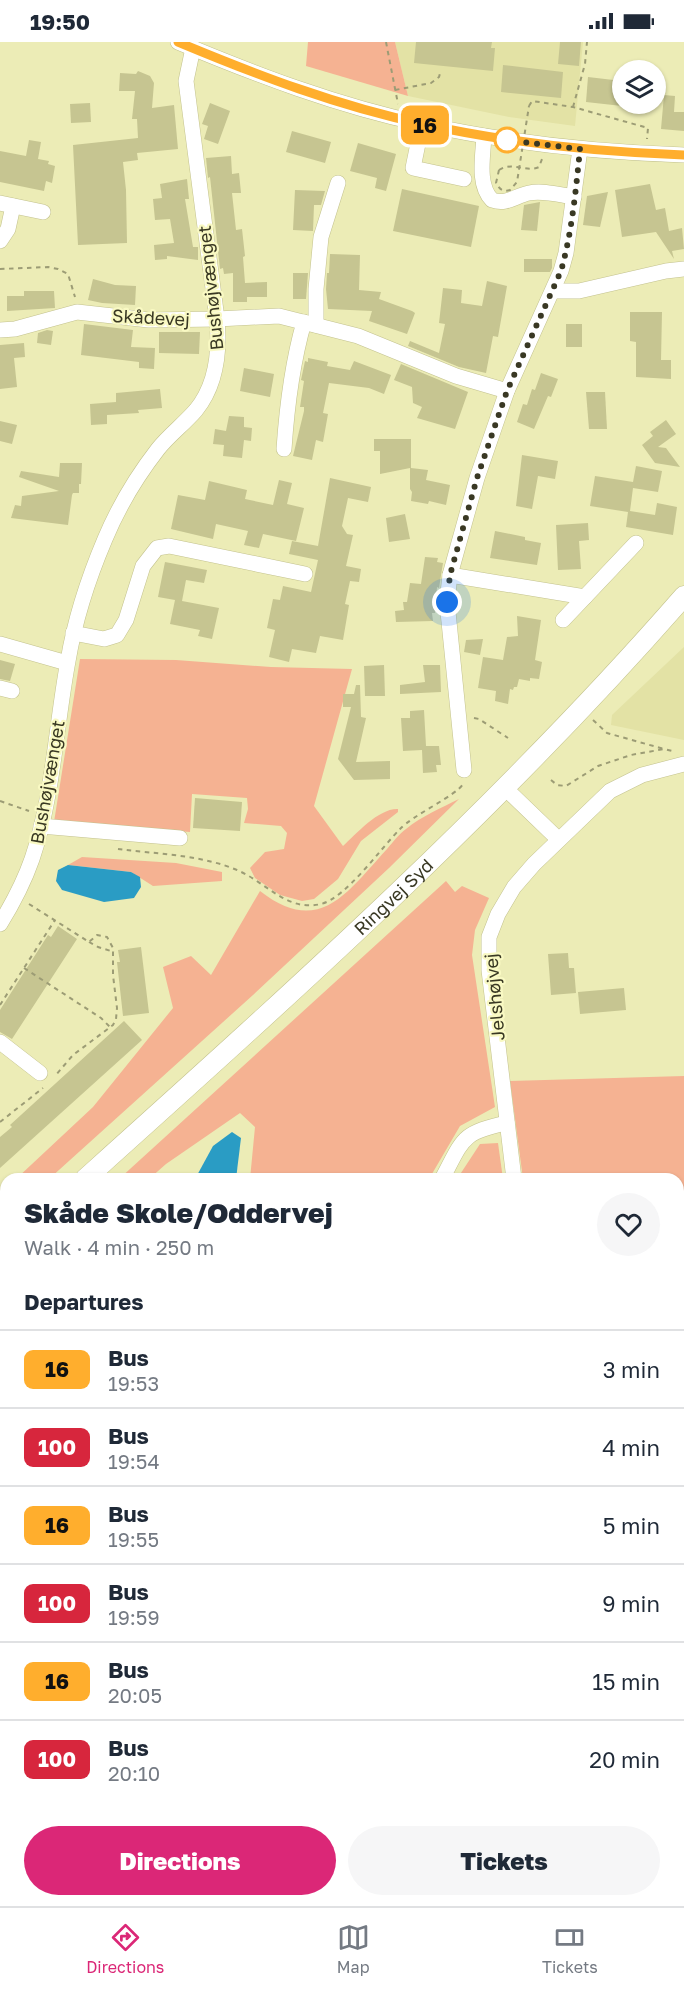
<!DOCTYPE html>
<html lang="en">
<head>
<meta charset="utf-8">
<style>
  :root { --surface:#fff; --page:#f6f6f7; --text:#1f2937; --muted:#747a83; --line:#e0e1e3; --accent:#db2777 }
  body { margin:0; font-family:"Golos Text",sans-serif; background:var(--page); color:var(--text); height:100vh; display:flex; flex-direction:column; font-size:22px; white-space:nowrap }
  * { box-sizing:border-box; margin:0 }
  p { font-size:20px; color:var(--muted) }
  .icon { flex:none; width:33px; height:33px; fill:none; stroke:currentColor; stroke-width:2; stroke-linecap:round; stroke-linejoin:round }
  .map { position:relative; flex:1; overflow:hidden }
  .drawer { position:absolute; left:0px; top:1131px; width:684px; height:734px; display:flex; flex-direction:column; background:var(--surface); border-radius:18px 18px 0 0; box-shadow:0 2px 4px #0004 }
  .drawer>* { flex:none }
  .badge { padding:0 12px; border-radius:9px; font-size:21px; line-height:39px }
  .controls { position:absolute; left:612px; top:18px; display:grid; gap:12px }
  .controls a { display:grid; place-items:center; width:54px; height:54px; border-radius:50%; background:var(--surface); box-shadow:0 2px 4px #0004; font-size:30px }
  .you { position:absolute; width:30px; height:30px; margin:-15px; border:4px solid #fff; border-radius:50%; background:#1a73e8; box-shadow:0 0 0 9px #1a73e833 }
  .map>.badge { position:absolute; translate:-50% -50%; box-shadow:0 0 0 3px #fff }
  h2 { padding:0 24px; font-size:22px; line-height:54px }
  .round { display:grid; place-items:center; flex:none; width:63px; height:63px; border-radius:32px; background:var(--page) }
  .head { display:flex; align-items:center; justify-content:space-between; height:102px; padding:0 24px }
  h1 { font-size:28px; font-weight:800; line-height:45px }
  .primary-button { display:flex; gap:12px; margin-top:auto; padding:12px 24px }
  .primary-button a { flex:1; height:69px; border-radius:36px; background:var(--accent); color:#fff; font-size:24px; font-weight:800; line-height:69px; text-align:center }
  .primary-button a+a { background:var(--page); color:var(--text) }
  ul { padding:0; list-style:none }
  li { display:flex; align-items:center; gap:18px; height:78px; padding:0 24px; border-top:2px solid var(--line) }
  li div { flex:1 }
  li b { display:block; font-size:22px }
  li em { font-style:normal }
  li .badge { min-width:66px; font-weight:700; text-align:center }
  .status { display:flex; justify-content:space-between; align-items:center; height:42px; padding:0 30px; background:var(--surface); direction:ltr }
  .status svg { height:16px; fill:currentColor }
  .tab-bar { display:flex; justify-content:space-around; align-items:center; height:84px; border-top:2px solid var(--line); background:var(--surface); font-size:16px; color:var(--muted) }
  .tab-bar a { display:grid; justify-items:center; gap:3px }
  .tab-bar .selected { color:var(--accent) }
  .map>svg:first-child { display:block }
</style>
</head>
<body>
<div class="status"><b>19:50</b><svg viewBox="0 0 49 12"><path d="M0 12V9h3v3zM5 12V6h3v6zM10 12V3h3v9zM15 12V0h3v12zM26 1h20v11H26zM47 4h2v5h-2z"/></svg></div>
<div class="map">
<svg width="684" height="1864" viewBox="0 0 684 1864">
  <rect width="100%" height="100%" fill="#ececb6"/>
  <!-- built -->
  <g fill="#e3e2a5">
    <polygon points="395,0 583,0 575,84 509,75 408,54"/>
    <polygon points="684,605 684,698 611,683 612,673"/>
  </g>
  <!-- green -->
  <g fill="#f5b292">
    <polygon points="308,0 395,0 408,54 306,24"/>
    <path d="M80,617L176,618L271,625L352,627L314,764L343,804C356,792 379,766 398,767V770L361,799L338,837L314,857L302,859L280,853L255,836L250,826L265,810L284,807L287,791L281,784L244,781L248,767L247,756L192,752L190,790L54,780Z"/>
    <path d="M459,757L389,826L253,953L49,1137H16L93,1065L173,966L163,925L191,914L211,933L260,849C320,896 348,849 387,807C393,800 399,792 406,787C422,774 441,766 459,757Z"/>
    <polygon points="82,815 176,821 222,830 222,839 153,844 131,830 68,823"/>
    <polygon points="446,839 455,850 462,844 489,856 475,888 472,913 495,1065 460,1084 429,1137 250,1137 255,1085 240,1071 166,1122 149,1137 119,1137"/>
    <polygon points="684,1034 684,1280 678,1279 678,1137 523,1137 510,1039"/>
    <polygon points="498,1101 503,1137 457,1137 480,1102"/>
    <polygon points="6,1286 6,1354 0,1354 0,1291"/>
    <polygon points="6,1709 6,1858 320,1858 320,1864 0,1864 0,1710"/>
  </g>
  <!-- water -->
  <g fill="#2a9cc4">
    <polygon points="68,823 131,830 140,835 141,845 134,856 104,860 62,848 56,839 58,828"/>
    <polygon points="232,1090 241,1096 236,1137 195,1137 213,1104"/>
  </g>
  <!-- building -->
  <g fill="#c6c591">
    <polygon points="416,0 492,0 491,6 495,6 493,29 414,21"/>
    <polygon points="560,0 581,0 579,24 558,22"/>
    <polygon points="503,23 563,30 561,56 501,50"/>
    <polygon points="138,29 150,34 154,41 152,66 174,63 178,107 137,111 138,118 123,120 126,148 127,201 78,203 73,103 138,96 137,77 132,77 135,49 119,49 120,31 136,32"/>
    <polygon points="588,35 622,39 622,64 586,60"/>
    <polygon points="664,53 675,54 674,70 684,70 684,89 661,87"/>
    <polygon points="90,61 91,80 71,81 70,62"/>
    <polygon points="210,61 230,69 218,102 204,97 208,84 202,82"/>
    <polygon points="292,89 331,100 325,121 286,110"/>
    <polygon points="29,98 41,100 38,117 49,119 48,122 55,124 52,141 46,139 44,149 0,140 0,109 26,114"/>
    <polygon points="358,101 396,112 386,149 375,146 377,136 350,129"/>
    <polygon points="231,114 232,132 239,131 241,151 232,151 236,188 242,187 245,214 243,215 245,241 267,240 267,255 247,255 247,260 233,260 233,231 224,232 223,226 220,227 210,135 208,136 206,116"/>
    <polygon points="187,137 189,157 185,157 193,205 198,205 198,218 167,214 167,217 155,218 154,203 174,201 170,177 155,178 153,157 162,156 160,142"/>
    <polygon points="650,142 656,168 665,166 669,189 682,186 684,207 672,209 674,217 656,190 622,195 615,148"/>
    <polygon points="402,147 479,164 471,205 393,189"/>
    <polygon points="295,148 325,149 321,163 314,163 313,189 293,188"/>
    <polygon points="608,150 600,185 583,183 587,154"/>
    <polygon points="540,160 537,189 521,188 524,163"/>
    <polygon points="330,212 360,213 359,248 381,250 379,257 412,269 415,271 407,292 369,279 372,269 328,267 326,247 327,231 329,231"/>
    <polygon points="524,217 552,217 552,226 550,230 524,230"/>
    <polygon points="293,231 308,231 306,257 293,257"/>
    <polygon points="93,237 115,243 136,244 135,263 102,261 88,258"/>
    <polygon points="487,239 507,244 498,295 493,294 486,331 459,325 408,304 410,299 439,311 445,282 439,281 443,246 462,248 461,261 482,264"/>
    <polygon points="24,249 54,249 55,266 7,269 7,254 24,254"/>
    <polygon points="630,270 662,270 661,318 671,318 671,337 636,335 636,300 630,299"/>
    <polygon points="84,282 133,288 131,305 155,306 154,327 139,326 139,320 81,313"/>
    <rect x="566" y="282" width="16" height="23"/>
    <polygon points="47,288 53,289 51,303 37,301 38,291"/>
    <polygon points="159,290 200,290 199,312 159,311"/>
    <polygon points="24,301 25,315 14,316 17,345 0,347 0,303"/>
    <polygon points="308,316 328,320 327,324 350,328 354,319 391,333 384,352 369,346 329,341 323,371 328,372 323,400 316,398 312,418 293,414 304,369 304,365 300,365 304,339 301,338 305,319 308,320"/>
    <polygon points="401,322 468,350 455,387 417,376 422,365 413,361 412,345 394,338"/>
    <polygon points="244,326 274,332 270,355 240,349"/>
    <polygon points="541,331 558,337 551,355 548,354 534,387 517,380 523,362 527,363 532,347 535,348"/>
    <polygon points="160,347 162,366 138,368 139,371 107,373 107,382 91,383 90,362 116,360 116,351"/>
    <polygon points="586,350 605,350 607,387 589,387"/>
    <polygon points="229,374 244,375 244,385 252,386 251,399 244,398 242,416 223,414 224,403 213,402 215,387 226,389"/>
    <polygon points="666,378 676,392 658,405 666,406 680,425 655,421 642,403 653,394 650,390"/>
    <polygon points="0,379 17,383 12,402 0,399"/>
    <polygon points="374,397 411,397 411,426 428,428 426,438 450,443 446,463 429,459 428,462 411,459 412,450 410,447 410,426 380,432 380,409 374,409"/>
    <polygon points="522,413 558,419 555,437 538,434 532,467 516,464"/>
    <polygon points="60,421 82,421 81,442 79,442 79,451 73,451 72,453 68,483 11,476 15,463 21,464 22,454 59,449 19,435 21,429 59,435"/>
    <polygon points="636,424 662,429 658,450 633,446 630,469 655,473 657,461 677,465 673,493 626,485 628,470 590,464 595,434 633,440"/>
    <polygon points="330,436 371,445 368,460 348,456 342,484 347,492 353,493 346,524 361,527 359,540 350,539 345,562 349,563 343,598 320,594 316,611 292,607 289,620 269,615 275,588 267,586 273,557 280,558 283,544 311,550 318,518 289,512 292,499 318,504"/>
    <polygon points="279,438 292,441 287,462 304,466 296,499 263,492 259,506 244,503 248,489 216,482 213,497 171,487 178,453 205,458 209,439 247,448 245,457 273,463"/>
    <polygon points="405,472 410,497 389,500 386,476"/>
    <polygon points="588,481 589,498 579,499 581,527 558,528 556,483"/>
    <polygon points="495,489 525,495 525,498 541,501 537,523 490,516"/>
    <polygon points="425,515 438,516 437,520 443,521 439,546 437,545 435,571 432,571 433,579 396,580 395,569 404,568 403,560 407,560 410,541 421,542"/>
    <polygon points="165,520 207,528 204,541 186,538 182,559 219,566 212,597 198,594 200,588 170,582 175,558 158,555"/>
    <polygon points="517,574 541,578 535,618 542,620 539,637 530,636 530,639 519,637 517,645 514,645 513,648 510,647 508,662 495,659 496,649 478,646 483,615 503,618 507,595 518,594"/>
    <polygon points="483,597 480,613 464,610 466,598"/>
    <polygon points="0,618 15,622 10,639 0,637"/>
    <polygon points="384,623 385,654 365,654 364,624"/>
    <polygon points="423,623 440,623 441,650 400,652 400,643 425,640"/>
    <polygon points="356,643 360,643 361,675 366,676 356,720 390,719 390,737 354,738 338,717 351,665 343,665 343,652 354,652"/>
    <polygon points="424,668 426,704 439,704 441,723 436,723 437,730 423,731 422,708 403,709 401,676 410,676 410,669"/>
    <polygon points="195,756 242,760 240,789 193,786"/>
    <polygon points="58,884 77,897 12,997 0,990 0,968 48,893 51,895"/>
    <polygon points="141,905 149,971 123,974 117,920 120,920 118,908"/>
    <polygon points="568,911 569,926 574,926 576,951 551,953 548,912"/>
    <polygon points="624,946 626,968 580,972 578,950"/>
    <polygon points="124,979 142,998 0,1126 0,1095 12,1085 10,1083"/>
  </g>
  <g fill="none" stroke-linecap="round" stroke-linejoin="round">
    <defs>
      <g id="minor">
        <path d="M178,0C257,33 338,64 423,82C509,101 596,110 684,113"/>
        <polyline points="422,82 413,126 464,137"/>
        <path d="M484,94C483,114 477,143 492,158C507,163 515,154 529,151C543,148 560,153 574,155"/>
        <polyline points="0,161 43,170"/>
        <polyline points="0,199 8,187 13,164"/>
        <polyline points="553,249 579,249 666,229 684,227"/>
        <polyline points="316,283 316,247 321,195 338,141"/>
        <polyline points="0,288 15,287 77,270 149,278 217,277 279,274 358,294 456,334 507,349"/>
        <path d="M284,407C287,363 292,322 304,280"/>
        <polyline points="450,533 585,555"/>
        <polyline points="563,578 636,501"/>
        <polyline points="73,591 104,597 117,593 126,578 143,524 157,506 169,504 305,532"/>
        <polyline points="0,602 67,621"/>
        <polyline points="0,646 12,649"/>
        <polyline points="464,728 447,560 450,533 477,436 507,349 561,229 566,211 580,107"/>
        <polyline points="505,746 558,797"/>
        <polyline points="41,784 180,796"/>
        <path d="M0,882C13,861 24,840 32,817C53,756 56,683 68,619C75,577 88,537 105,497C118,466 137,434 158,407C169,393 184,382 196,368C217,342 220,309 217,277L186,39L193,6"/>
        <polyline points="0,1000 40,1031"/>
        <path d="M442,1137C463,1098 461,1090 507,1081"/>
        <polyline points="514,1137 489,928 489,895 498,872 514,845 534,822 610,749 642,733 684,722"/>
        <polyline points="678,1290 684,1291"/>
        <polyline points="0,1368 6,1368"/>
      </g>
      <g id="major">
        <path id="s1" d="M85,1137C292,951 500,765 684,554"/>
        <polyline points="0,1214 6,1208"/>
      </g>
    </defs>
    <!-- minor casing -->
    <use href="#minor" stroke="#c3c28e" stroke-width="16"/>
    <!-- major casing -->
    <use href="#major" stroke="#c3c28e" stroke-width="21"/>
    <!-- path -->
    <g stroke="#9c9c75" stroke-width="2" stroke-dasharray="4.5 4.5" stroke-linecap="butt">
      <polyline points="386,0 398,62"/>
      <polyline points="395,48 431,41 439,35 441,28"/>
      <polyline points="529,64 532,59 573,65 648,86 647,97"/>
      <polyline points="573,65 585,22 587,0"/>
      <path d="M499,128C513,119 526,131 539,125L542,117"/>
      <polyline points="0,227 48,225 58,227 68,232 75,255"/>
      <polyline points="474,676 479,677 508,696"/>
      <polyline points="593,678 607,691 664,707"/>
      <polyline points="551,738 557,743 566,744 598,724 631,713 664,707 672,709"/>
      <polyline points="0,759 29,769"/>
      <path d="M118,807C157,812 204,813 239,829C267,841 287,870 321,862C346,856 381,806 400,787C413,773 457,753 463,742"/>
      <polyline points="29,862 89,900 97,893 107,895 113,906 113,933 117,966 116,977 113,983 73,1013 55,1034"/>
      <polyline points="89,900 98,905 114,910"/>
      <polyline points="24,926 101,976 110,985"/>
      <polyline points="0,963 55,878"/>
      <polyline points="0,1080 43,1046"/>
      <polyline points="0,1279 6,1274"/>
    </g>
    <!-- minor -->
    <use href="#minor" stroke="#fff" stroke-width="15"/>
    <!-- major -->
    <use href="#major" stroke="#fff" stroke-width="20"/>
    <!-- path-bridge -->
    <path stroke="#9c9c75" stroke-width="2" stroke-dasharray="4.5 4.5" stroke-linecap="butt" d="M499,128L496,141C500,148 503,150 510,148L517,140L529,64"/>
  </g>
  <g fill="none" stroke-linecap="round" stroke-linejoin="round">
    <defs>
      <path id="line" d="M178,0C257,33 338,64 423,82C509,101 596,110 684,113"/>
    </defs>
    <!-- line casing -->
    <use href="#line" stroke="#fff" stroke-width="14"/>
    <!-- line -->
    <use href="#line" stroke="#ffae2d" stroke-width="9"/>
    <!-- walk -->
    <path stroke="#393823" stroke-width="6" stroke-dasharray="0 10.8" d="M447,560L450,533L477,436L507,349L561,229C572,190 576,147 580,107L507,98"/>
  </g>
  <!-- markers -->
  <circle fill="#fff" stroke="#ffae2d" stroke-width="3" cx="507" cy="98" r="12"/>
  <g text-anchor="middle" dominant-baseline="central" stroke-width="4.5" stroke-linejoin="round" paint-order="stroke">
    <!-- street labels -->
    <g font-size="18" fill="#393823" stroke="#f9f9c3">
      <text transform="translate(210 246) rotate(-96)">Bushøjvænget</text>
      <text transform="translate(151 275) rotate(3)">Skådevej</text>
      <text transform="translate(47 740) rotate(-80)">Bushøjvænget</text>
      <text stroke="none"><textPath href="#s1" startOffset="418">Ringvej Syd</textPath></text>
      <text transform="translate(494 955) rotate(-95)">Jelshøjvej</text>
    </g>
  </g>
</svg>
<div class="controls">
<a><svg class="icon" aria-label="layers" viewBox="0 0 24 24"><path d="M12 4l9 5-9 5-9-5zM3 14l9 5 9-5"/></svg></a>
</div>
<div class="you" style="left:447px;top:560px"></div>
<b class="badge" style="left:425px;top:83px;background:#ffae2d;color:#111">16</b>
<section class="drawer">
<div class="head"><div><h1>Skåde Skole/Oddervej</h1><p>Walk · 4 min · 250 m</p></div><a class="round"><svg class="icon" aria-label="heart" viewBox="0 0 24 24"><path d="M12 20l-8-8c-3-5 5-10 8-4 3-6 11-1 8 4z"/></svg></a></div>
<h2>Departures</h2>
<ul>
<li><span class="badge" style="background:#ffae2d;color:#111">16</span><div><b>Bus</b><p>19:53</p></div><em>3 min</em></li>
<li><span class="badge" style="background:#d7263d;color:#fff">100</span><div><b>Bus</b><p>19:54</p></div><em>4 min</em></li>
<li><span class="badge" style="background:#ffae2d;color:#111">16</span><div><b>Bus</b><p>19:55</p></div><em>5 min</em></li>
<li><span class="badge" style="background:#d7263d;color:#fff">100</span><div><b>Bus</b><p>19:59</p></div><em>9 min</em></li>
<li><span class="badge" style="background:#ffae2d;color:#111">16</span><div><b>Bus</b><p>20:05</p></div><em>15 min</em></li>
<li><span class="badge" style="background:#d7263d;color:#fff">100</span><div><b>Bus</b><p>20:10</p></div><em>20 min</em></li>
</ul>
<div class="primary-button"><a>Directions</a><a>Tickets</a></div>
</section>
</div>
<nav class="tab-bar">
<a class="selected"><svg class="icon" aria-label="directions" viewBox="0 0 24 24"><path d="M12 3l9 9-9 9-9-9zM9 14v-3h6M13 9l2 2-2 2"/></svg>Directions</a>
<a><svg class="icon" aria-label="map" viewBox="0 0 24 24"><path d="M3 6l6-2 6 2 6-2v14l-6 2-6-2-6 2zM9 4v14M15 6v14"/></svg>Map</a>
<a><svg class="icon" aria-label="tickets" viewBox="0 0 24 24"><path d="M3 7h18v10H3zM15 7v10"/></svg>Tickets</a>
</nav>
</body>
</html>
